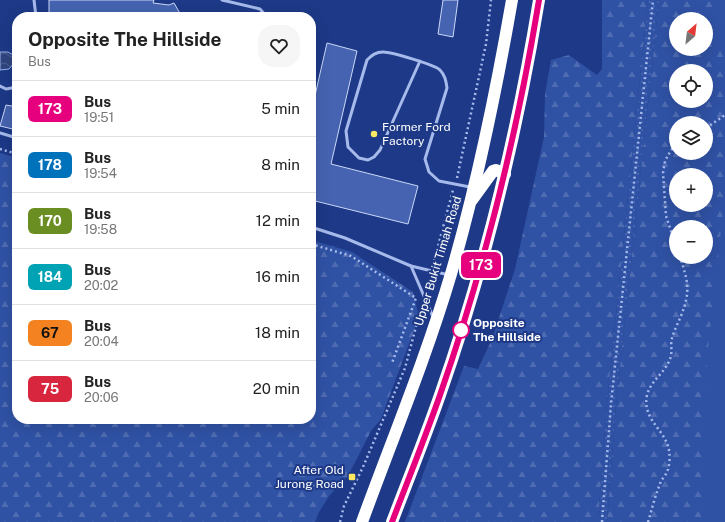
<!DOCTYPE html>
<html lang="en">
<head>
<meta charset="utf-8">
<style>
  :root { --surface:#fff; --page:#f6f6f6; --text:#222; --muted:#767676; --line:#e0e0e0 }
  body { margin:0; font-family:"Public Sans",sans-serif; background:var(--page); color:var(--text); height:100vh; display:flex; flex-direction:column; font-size:15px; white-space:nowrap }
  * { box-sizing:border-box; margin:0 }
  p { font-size:13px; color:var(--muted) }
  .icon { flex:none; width:22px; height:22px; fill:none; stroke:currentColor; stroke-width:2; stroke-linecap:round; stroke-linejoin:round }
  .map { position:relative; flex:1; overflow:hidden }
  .details { position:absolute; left:12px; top:12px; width:304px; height:412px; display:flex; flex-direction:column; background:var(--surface); border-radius:16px; box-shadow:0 4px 16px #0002 }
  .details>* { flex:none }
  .badge { padding:0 8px; border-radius:6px; font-size:14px; line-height:26px }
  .needle { width:26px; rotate:28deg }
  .controls { position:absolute; left:669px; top:12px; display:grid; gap:8px }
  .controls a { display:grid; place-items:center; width:44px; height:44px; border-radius:50%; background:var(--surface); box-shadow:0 4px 16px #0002; font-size:20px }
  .map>.badge { position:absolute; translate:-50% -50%; box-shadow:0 0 0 2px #fff }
  .round { display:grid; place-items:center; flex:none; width:42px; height:42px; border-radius:16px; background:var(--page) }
  .head { display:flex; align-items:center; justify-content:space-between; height:68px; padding:0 16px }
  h1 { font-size:19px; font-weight:700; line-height:30px }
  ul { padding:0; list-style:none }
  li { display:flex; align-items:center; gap:12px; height:56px; padding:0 16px; border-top:1px solid var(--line) }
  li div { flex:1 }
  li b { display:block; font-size:15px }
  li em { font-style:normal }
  li .badge { min-width:44px; font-weight:700; text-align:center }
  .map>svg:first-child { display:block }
</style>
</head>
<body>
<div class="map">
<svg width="725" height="522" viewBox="0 0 725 522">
  <defs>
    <pattern id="grass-dots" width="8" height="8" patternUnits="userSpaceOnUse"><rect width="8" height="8" fill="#3052a5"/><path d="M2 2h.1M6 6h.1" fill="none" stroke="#4f6cb2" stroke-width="1.8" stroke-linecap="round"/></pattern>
    <pattern id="forest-firs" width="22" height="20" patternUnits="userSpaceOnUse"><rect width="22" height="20" fill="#3052a5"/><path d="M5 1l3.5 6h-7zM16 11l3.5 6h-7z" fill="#4f6cb2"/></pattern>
    <pattern id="water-waves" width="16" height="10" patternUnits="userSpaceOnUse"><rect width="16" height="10" fill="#2f457f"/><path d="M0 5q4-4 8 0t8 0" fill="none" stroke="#4e6192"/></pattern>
  </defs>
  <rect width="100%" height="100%" fill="#1d3987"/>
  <!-- grass -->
  <polygon fill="url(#grass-dots)" points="648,0 659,0 616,405 607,522 598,522 607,403"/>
  <!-- forest -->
  <g fill="url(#forest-firs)" fill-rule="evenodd">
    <polygon points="602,0 648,0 607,403 598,522 405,522 464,366 478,369 492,339 515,269 544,137 545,94 551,60 569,55 597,75 602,69"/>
    <path d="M659,0H725V522H607L616,405ZM676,19H706V49H676ZM676,71H706V101H676ZM676,123H706V153H676ZM676,175H706V205H676ZM676,227H706V257H676Z"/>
    <polygon points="0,153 17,158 17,419 311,419 311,240 352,252 413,292 419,317 381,419 371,431 348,476 329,496 319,512 315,522 0,522"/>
  </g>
  <!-- green -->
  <g fill="#3052a5">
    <polygon points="716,0 725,0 725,38 714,37"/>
    <polygon points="725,193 725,522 703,522 707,358"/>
  </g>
  <!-- water -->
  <polygon fill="url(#water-waves)" stroke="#99b2ed" points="0,52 8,52 13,55 15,62 9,69 0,70"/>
  <!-- building -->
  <g fill="#4563b0" stroke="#cbd8f8">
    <polygon points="49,0 154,0 153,3 169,5 174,3 182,17 49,17"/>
    <polygon points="443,0 458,0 453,37 438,34"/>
    <polygon points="327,43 357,51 331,164 418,186 408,224 311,200 311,113"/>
    <polygon points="17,103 17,130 0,126 6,105 11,106"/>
  </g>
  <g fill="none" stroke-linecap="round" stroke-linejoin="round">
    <!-- path -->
    <g stroke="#a6baeb" stroke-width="2.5" stroke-dasharray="2 3" stroke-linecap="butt">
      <polyline points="706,128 725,115"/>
      <polyline points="676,145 671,150 665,161 663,173 666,216 676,246"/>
      <polyline points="0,149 17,154"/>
      <polyline points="457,178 486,44 491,0"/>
      <polyline points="311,244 351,256 416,298 392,363"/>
      <polyline points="433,265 453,190"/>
      <polyline points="340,522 344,506 363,467 405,368 421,308"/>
      <polyline points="602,522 611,404 653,0"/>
      <path d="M648,522C652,509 655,496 660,484C661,480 664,477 666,474C670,467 670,457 669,450C665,429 642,420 647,395C651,380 665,373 670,359C673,352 670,345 672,338C674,331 678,323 681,316C691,290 688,282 680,257"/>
    </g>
    <!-- lane -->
    <g stroke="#a6baeb" stroke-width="3">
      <polyline points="34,0 36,17"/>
      <polyline points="222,0 260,9 267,17"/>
      <path d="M420,61L380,150L374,157L368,160L359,158L348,147L346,131L367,60C372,55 376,52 383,52C392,52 435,65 440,70C445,75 446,81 447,88L425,159L429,172L439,181L470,187"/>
      <polyline points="0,86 6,89 17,87"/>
      <polyline points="0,133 17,138"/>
      <polyline points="311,227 345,238 411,266 449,275"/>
      <polyline points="411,266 433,317"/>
    </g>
    <!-- highway -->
    <g stroke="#fff" stroke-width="12">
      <polyline points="472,200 493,171 496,170 505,174"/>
      <path d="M362,522C392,440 426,358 451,274C477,185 496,92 512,0"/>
      <path d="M392,522C408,480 425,438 440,395C485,267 517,134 539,0"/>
    </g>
  </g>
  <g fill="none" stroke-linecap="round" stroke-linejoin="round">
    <defs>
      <path id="line" d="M392,522C408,480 425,438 440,395C485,266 517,134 539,0"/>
    </defs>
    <!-- line casing -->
    <use href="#line" stroke="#fff" stroke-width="9"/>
    <!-- line -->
    <use href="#line" stroke="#e6007e" stroke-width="6"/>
  </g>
  <!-- markers -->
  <g fill="#fbe964" stroke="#1d3987" stroke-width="1.5">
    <circle cx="374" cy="134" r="4"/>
    <rect x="348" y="473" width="8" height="8" rx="2"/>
  </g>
  <circle fill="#fff" stroke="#e6007e" stroke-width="2" cx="461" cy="330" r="8"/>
  <g text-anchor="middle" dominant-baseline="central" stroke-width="4" stroke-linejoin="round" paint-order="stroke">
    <!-- poi labels -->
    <g font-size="12" fill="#fff" stroke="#1d3987" text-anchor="start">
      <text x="382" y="127">Former Ford<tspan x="382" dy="14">Factory</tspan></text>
      <text x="344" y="470" text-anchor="end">After Old<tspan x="344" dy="14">Jurong Road</tspan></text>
    </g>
    <!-- street labels -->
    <g font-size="12" fill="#fff" stroke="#1d3987">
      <text transform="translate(438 261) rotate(-73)">Upper Bukit Timah Road</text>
    </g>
    <!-- stop labels -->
    <g font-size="12" font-weight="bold" fill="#fff" stroke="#1d3987" text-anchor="start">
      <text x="473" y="323">Opposite<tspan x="473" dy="14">The Hillside</tspan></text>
    </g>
  </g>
</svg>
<div class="controls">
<a><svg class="needle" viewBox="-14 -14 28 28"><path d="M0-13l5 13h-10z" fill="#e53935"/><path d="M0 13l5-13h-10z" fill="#767676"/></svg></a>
<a><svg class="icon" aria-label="locate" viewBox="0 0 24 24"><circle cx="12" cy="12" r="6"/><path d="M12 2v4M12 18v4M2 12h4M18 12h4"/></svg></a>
<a><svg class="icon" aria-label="layers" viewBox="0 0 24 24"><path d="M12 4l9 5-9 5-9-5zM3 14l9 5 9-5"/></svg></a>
<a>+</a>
<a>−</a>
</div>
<b class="badge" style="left:481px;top:265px;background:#e6007e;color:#fff">173</b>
<section class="details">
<div class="head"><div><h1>Opposite The Hillside</h1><p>Bus</p></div><a class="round"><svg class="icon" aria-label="heart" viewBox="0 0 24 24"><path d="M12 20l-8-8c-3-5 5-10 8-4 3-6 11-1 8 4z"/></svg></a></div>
<ul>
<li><span class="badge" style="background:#e6007e;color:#fff">173</span><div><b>Bus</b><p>19:51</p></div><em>5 min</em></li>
<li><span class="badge" style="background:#0072bc;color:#fff">178</span><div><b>Bus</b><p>19:54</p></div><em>8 min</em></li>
<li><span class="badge" style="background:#6b8e23;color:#fff">170</span><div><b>Bus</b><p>19:58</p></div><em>12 min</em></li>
<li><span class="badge" style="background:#00a3b4;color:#fff">184</span><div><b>Bus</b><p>20:02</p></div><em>16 min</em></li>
<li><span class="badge" style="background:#f58220;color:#111">67</span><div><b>Bus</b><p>20:04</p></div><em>18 min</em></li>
<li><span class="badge" style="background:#d7263d;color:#fff">75</span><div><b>Bus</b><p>20:06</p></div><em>20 min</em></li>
</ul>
</section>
</div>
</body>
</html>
